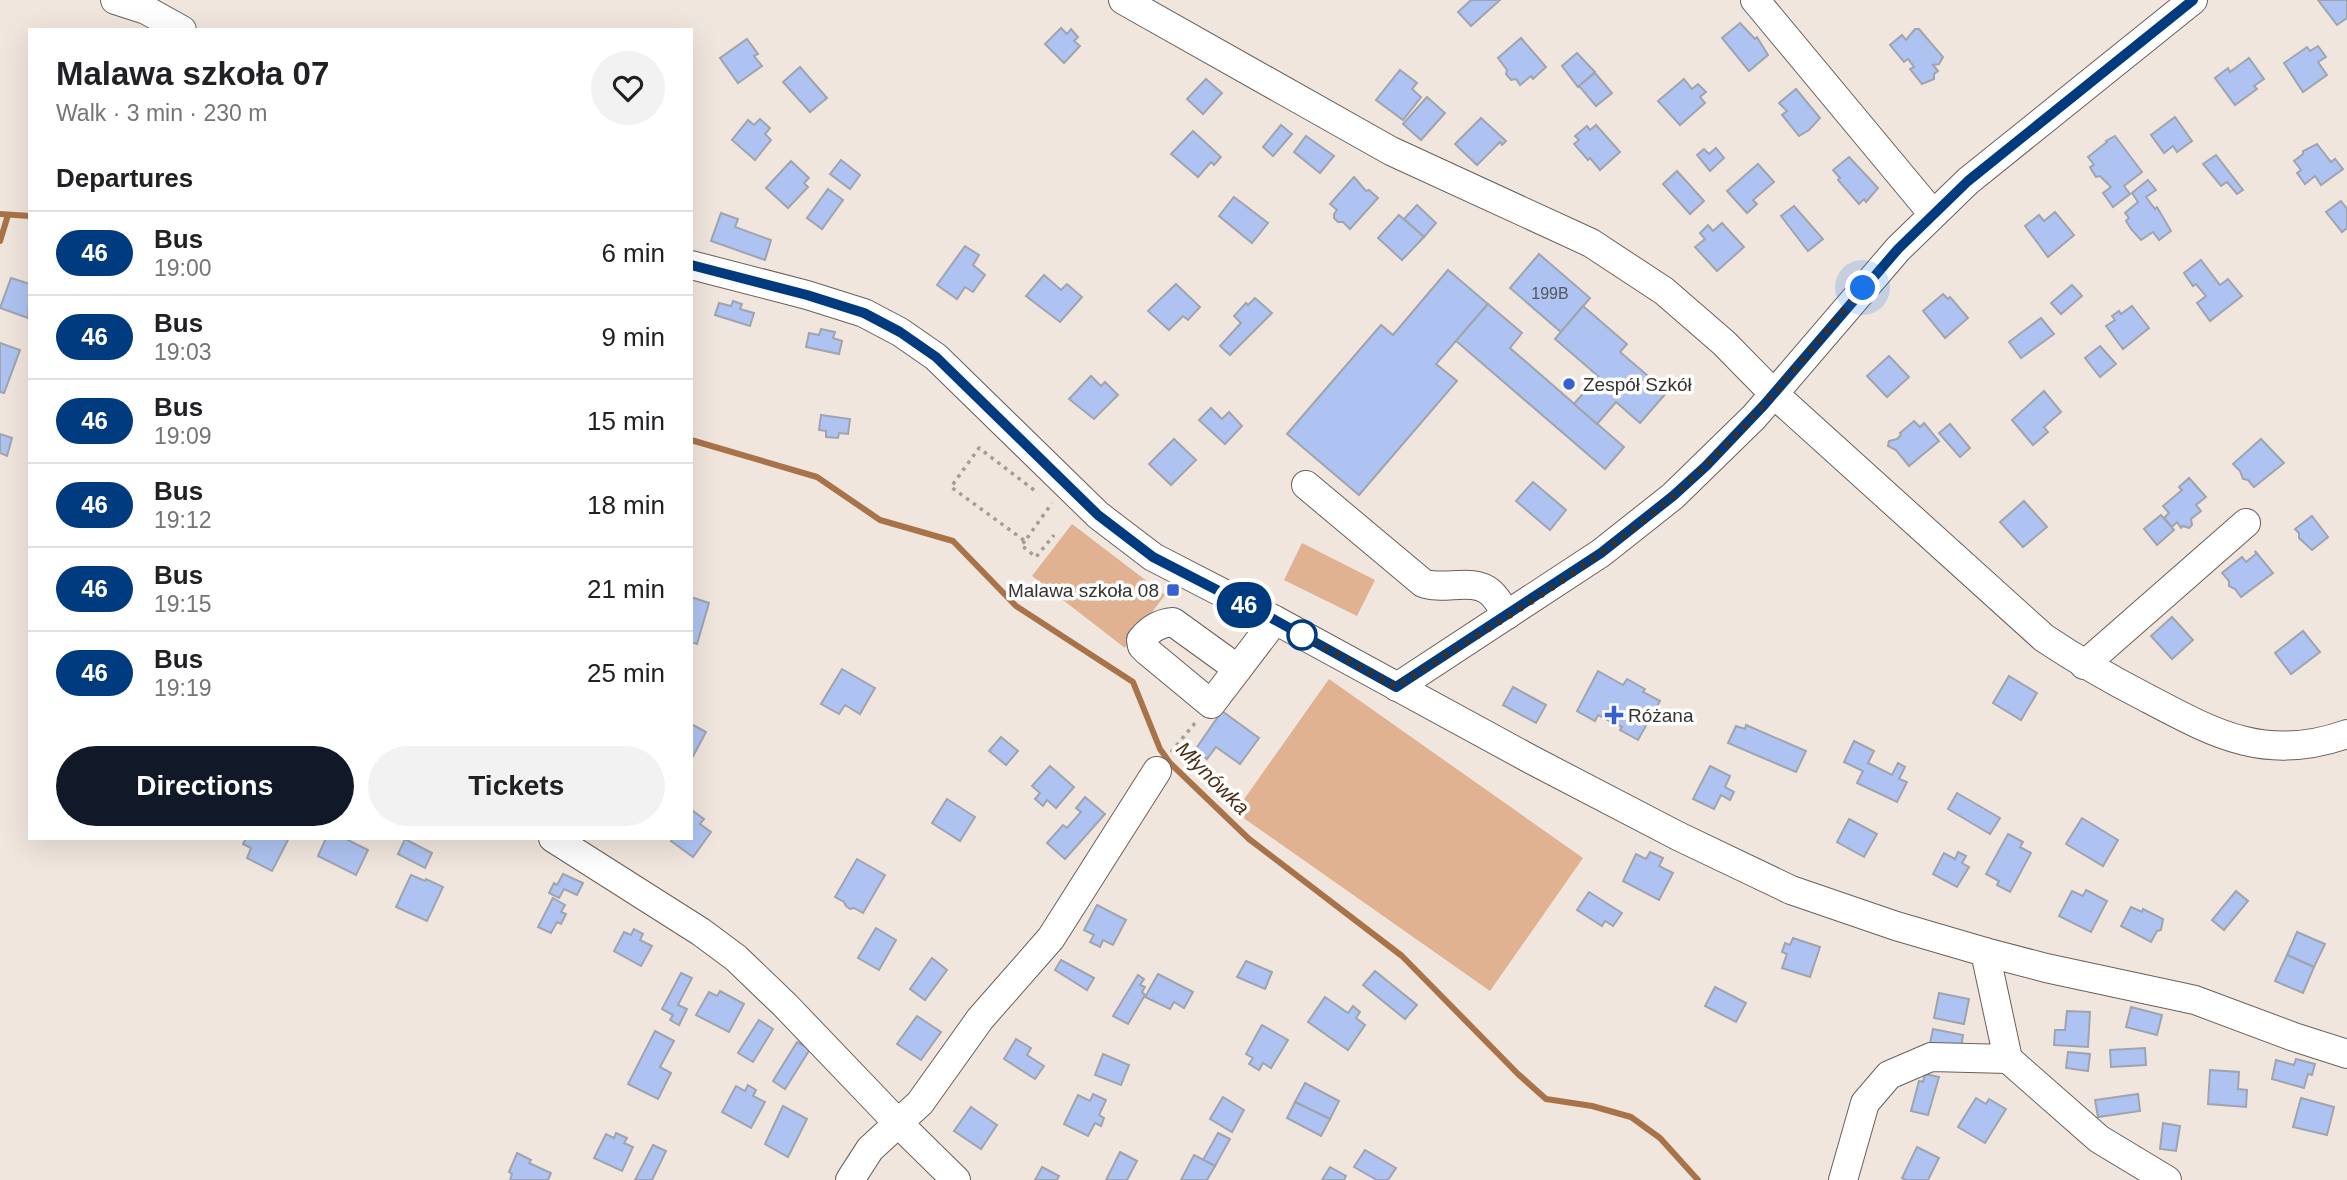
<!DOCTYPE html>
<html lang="en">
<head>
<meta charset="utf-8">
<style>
  :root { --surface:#fff; --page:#f2f2f2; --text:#202124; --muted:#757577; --line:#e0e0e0; --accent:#111827 }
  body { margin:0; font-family:Helvetica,sans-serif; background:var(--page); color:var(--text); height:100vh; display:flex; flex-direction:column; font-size:26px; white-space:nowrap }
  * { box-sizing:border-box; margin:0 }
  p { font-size:23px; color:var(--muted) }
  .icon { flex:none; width:38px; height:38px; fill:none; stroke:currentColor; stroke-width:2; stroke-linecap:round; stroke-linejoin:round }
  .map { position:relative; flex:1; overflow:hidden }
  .side { position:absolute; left:28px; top:28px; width:665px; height:812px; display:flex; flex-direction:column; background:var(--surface); border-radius:0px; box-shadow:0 7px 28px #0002 }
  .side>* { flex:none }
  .badge { padding:0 14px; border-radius:23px; font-size:24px; line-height:46px }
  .you { position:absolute; width:35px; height:35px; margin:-18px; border:5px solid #fff; border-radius:50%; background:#1a73e8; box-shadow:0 0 0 10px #1a73e833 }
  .map>.badge { position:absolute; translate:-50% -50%; box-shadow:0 0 0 4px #fff }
  h2 { padding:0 28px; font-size:26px; line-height:63px }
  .round { display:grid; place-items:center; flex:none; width:74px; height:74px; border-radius:37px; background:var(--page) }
  .headline { display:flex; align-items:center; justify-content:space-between; height:119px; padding:0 28px }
  h1 { font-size:33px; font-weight:600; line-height:52px }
  .cta { display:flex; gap:14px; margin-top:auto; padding:14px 28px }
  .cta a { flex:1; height:80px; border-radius:42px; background:var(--accent); color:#fff; font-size:28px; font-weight:600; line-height:80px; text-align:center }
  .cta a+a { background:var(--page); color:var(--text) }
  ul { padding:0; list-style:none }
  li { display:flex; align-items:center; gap:21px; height:84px; padding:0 28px; border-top:2px solid var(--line) }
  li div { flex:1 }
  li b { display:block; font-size:26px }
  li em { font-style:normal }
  li .badge { min-width:77px; font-weight:700; text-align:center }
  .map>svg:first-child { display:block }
</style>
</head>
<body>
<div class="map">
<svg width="2347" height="1180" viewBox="0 0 2347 1180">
  <rect width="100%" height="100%" fill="#f1e6de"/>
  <!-- green -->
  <g fill="#e1b291">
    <polygon points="1072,524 1165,595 1125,648 1032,576"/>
    <polygon points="1302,543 1375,580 1357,616 1284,580"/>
    <polygon points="1329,679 1583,858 1490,991 1235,812"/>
  </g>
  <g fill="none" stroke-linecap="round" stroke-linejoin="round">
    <!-- stream -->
    <g stroke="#a9734a" stroke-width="6">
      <polyline points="0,214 30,216"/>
      <polyline points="0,241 8,215"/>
      <polyline points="691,440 817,477 880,520 953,541 1016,606 1133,682 1160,749 1170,763 1249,839 1402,956 1518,1074 1546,1099 1592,1106 1631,1117 1660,1138 1698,1180"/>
    </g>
  </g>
  <!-- building -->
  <g fill="#aec3f1" stroke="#9fa4af" stroke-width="2">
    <polygon points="1471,0 1500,0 1471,26 1458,12"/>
    <polygon points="2318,0 2347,0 2347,18 2337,25"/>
    <polygon points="1740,23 1755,39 1757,37 1768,55 1749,71 1722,38"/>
    <polygon points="1061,28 1067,34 1071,29 1078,37 1074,41 1080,46 1064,63 1045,44"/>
    <polygon points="1915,29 1919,29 1943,57 1939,64 1933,65 1938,71 1934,74 1934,79 1922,84 1910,69 1914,67 1908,59 1904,62 1890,45 1902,35 1906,40"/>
    <polygon points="1521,38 1546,67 1533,79 1531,76 1520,85 1516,79 1511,80 1506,74 1507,70 1498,58"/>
    <polygon points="747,39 758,54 754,56 762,66 738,83 720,58"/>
    <polygon points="2318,46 2326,57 2318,62 2327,75 2303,92 2284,63 2307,47 2310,51"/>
    <polygon points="1577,53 1595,72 1578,87 1562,66"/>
    <polygon points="2249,58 2264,79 2254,86 2257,89 2235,105 2215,78 2228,68 2230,72"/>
    <polygon points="800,67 827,98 810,112 783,82"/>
    <polygon points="1400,70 1417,83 1412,89 1421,97 1403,120 1376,100"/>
    <polygon points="1595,73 1612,93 1596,106 1579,86"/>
    <polygon points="1206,79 1222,93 1203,114 1187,99"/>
    <polygon points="1684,79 1692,89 1698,84 1706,92 1700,97 1705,103 1680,125 1658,101"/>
    <polygon points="1796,89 1820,118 1809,130 1799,136 1782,115 1787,111 1779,103"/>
    <polygon points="1427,97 1445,113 1421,140 1403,124"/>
    <polygon points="2175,117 2192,141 2177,152 2173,146 2164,153 2151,135"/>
    <polygon points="1481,118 1506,141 1502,145 1500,142 1477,165 1455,144"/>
    <polygon points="760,119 770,128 765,134 771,140 755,160 732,140 748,120 754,125"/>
    <polygon points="1281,125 1292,134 1273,156 1263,147"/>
    <polygon points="1596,125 1620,152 1600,170 1590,158 1588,160 1574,144 1579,140 1575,136 1587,126 1590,130"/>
    <polygon points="1193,131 1221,157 1214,165 1211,162 1198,177 1171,154"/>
    <polygon points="1306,136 1334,156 1320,173 1294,152"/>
    <polygon points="2115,136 2142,172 2124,186 2130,194 2113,207 2103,193 2111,187 2100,176 2096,177 2091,169 2090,167 2094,165 2088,157 2107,142 2106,141"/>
    <polygon points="2317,144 2331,162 2335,159 2343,169 2321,185 2315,176 2305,184 2297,173 2301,170 2294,161 2303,154 2303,151"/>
    <polygon points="1716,148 1724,158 1710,171 1697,155 1704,149 1709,154"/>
    <polygon points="2216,155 2243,190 2237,194 2227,182 2221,186 2203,164"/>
    <polygon points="1849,157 1878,188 1866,202 1864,199 1859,204 1838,180 1840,178 1833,170"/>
    <polygon points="841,160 860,175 850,189 830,174"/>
    <polygon points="791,161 809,178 804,183 808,187 788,208 766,188"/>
    <polygon points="1758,164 1774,182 1753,200 1757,204 1747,213 1727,191"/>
    <polygon points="1677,171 1704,201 1690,214 1663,184"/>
    <polygon points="1354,177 1366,191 1369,190 1378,198 1350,229 1343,222 1338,222 1334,218 1334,214 1337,210 1330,204"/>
    <polygon points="2148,180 2156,190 2146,197 2155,209 2157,207 2171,231 2159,240 2153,232 2141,240 2131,229 2126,221 2129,218 2125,213 2138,202 2132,193"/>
    <polygon points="828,189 843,200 822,229 807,218"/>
    <polygon points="1234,197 1268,223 1252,243 1219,216"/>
    <polygon points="2341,201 2347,209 2347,228 2342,232 2326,212"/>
    <polygon points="1417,205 1436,223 1424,237 1404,219"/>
    <polygon points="1794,206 1823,239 1808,251 1781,216"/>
    <polygon points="2055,212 2074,235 2048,257 2025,226 2039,215 2044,221"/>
    <polygon points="721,213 738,219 735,227 771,240 765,260 711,241"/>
    <polygon points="1399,215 1424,237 1402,260 1378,238"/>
    <polygon points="1722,223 1744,247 1717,271 1695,247 1705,239 1700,233 1708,225 1713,231"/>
    <polygon points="965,246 979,255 973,265 985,275 973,292 965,287 957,299 937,285"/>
    <polygon points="1539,254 1590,298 1561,332 1510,288"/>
    <polygon points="2201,260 2220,285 2228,279 2242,296 2210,321 2197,303 2206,296 2196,284 2193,286 2184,273"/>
    <polygon points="1448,270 1488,304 1436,364 1457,381 1359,495 1287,434 1381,325 1393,335"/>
    <polygon points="1044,275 1061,290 1067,284 1082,297 1060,322 1026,296"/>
    <polygon points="11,278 30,284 28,318 0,308"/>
    <polygon points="1176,284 1200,307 1188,320 1183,316 1169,330 1148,311"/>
    <polygon points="2072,285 2082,296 2061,314 2051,303"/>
    <polygon points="1943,294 1948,299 1950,297 1968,318 1945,338 1923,311"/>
    <polygon points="1255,298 1272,313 1230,355 1220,346 1241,323 1234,316 1246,303 1248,305"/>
    <polygon points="733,301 742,304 740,309 754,313 750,326 715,315 719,303 731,306"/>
    <polygon points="1488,304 1522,333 1510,348 1624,447 1605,469 1456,341"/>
    <polygon points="1583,306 1627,344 1620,352 1667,392 1640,423 1616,402 1597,424 1574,404 1598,376 1555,339"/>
    <polygon points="2132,306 2149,328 2123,349 2106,326 2115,320 2112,316 2119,311 2121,314"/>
    <polygon points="2041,318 2054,334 2021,358 2009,342"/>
    <polygon points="821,329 835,332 833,338 842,341 839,354 806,347 809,333 819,335"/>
    <polygon points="0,343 20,350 4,393 0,392"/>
    <polygon points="2100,346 2116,364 2100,377 2085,358"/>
    <polygon points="1889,356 1909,377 1887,397 1867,376"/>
    <polygon points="1091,376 1101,386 1105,382 1118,395 1094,419 1069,399"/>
    <polygon points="2044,391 2061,412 2044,427 2048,432 2033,445 2012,420"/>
    <polygon points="1211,408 1222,419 1229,412 1242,426 1225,444 1199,420"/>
    <polygon points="821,415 850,419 848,434 839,433 838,438 826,437 826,431 819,430"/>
    <polygon points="1914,421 1920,427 1924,423 1939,441 1909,466 1896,450 1888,446 1889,441 1897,439 1901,435 1900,433"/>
    <polygon points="1950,424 1970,448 1960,457 1939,433"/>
    <polygon points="0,434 12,438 7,456 0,453"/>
    <polygon points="1174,439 1196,460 1171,485 1149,464"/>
    <polygon points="2261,439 2284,463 2254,487 2248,480 2243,479 2240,471 2233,464"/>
    <polygon points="2189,478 2206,497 2196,505 2201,511 2191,519 2192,525 2189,528 2183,526 2181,528 2177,522 2172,527 2164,518 2169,513 2163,506 2182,490 2179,487"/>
    <polygon points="1533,482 1566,510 1550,530 1516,501"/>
    <polygon points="2024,501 2047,527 2023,547 2000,522"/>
    <polygon points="2161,515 2174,530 2157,545 2144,529"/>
    <polygon points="2312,516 2328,537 2312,550 2299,538 2299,533 2295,529"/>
    <polygon points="2255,551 2273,573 2241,597 2235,589 2229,586 2229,581 2222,573 2242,557 2246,562 2256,554"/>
    <polygon points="691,597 709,603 697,644 691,642"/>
    <polygon points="2172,617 2193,640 2172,659 2151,636"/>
    <polygon points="2303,631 2320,652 2291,674 2275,653"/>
    <polygon points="842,669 875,688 860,714 845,705 839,714 821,704"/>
    <polygon points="1598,671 1623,685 1627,679 1645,689 1643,692 1660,701 1638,740 1620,730 1622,727 1598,715 1595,721 1577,711"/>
    <polygon points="2009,676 2037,693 2021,720 1993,703"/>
    <polygon points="1513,687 1546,705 1536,723 1503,705"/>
    <polygon points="1222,711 1259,738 1240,764 1216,747 1207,759 1195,750"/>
    <polygon points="693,725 706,732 691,760 691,728"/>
    <polygon points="1746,725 1806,751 1796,772 1728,743 1736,726 1745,729"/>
    <polygon points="1001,737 1018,751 1006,765 989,751"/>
    <polygon points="1854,741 1874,751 1868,763 1892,775 1898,763 1905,767 1899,779 1907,782 1897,802 1857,783 1863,771 1844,762"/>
    <polygon points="1050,766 1074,787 1056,808 1047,800 1043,806 1035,799 1040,793 1032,786"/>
    <polygon points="1710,766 1730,776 1725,787 1734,792 1730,800 1721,795 1714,809 1693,799"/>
    <polygon points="1957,793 2000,818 1990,834 1948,809"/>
    <polygon points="1085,797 1105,814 1065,859 1047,843 1063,825 1067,828 1081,812 1076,808"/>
    <polygon points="947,799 975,817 960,841 932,823"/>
    <polygon points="693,811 704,819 700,824 711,832 693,857 671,841 673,838 691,838 691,814"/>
    <polygon points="2082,818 2118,840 2103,866 2066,844"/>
    <polygon points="1849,819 1877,834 1864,857 1837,842"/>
    <polygon points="2008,834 2023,842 2020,847 2031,853 2010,892 1997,885 1999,881 1986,874"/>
    <polygon points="246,838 289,838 272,871 247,858 251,848 243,844"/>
    <polygon points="326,838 344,838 368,850 356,875 318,856"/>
    <polygon points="405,839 432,853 425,868 398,854"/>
    <polygon points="1650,852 1663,858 1659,866 1673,873 1659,900 1623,881 1636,854 1646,859"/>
    <polygon points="1958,852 1966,856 1962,863 1969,867 1957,887 1933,874 1944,853 1955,859"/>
    <polygon points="857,859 885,875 863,913 854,908 850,909 846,906 844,902 835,897"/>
    <polygon points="563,874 583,883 577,895 564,889 559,898 549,893 554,883 557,885"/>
    <polygon points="411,875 425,881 426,879 443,887 427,921 396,907"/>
    <polygon points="2086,890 2107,901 2091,932 2059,916 2072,891 2083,896"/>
    <polygon points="2236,891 2248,901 2224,930 2212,920"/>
    <polygon points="1589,892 1622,913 1613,926 1605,921 1602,926 1577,910"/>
    <polygon points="553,898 565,905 561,912 566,914 561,924 557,922 551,933 538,927"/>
    <polygon points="1097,905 1126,920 1113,945 1103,940 1100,947 1090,942 1094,935 1084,930"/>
    <polygon points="2131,907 2142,912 2143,909 2163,919 2161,930 2157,931 2151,942 2121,926"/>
    <polygon points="876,928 896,940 879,970 858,958"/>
    <polygon points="634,929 643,934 640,940 652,946 641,966 614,951 624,932 631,935"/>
    <polygon points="2297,932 2325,944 2314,967 2287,955"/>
    <polygon points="1793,938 1820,947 1810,977 1782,968 1787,954 1782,952 1785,943 1790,945"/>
    <polygon points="2287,955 2314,967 2303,993 2275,981"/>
    <polygon points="932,958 947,970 925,1000 910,989"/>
    <polygon points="1061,960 1094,978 1087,990 1055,970"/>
    <polygon points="1246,961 1272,972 1265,989 1237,977"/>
    <polygon points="1375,971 1417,1005 1405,1019 1363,985"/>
    <polygon points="681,973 692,978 678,1005 687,1009 679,1025 670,1020 673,1015 662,1009"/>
    <polygon points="1158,974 1193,992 1184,1008 1174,1002 1170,1009 1145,997"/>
    <polygon points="1138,975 1144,979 1140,985 1145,987 1142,992 1145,995 1128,1024 1113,1016"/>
    <polygon points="1715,987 1746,1003 1736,1022 1705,1006"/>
    <polygon points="720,991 744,1004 729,1032 696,1015 709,992 717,996"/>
    <polygon points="1939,993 1969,999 1964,1024 1934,1018"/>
    <polygon points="1325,997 1348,1013 1353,1006 1360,1012 1356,1018 1365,1025 1348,1050 1308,1022"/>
    <polygon points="2131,1007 2162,1015 2157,1035 2126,1027"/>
    <polygon points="2067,1011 2090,1012 2088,1047 2054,1045 2055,1030 2065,1030"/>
    <polygon points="917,1016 941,1032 921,1060 897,1044"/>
    <polygon points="759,1020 773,1029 753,1062 738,1053"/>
    <polygon points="1262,1025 1288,1040 1271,1068 1263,1063 1259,1070 1249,1064 1253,1058 1246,1054"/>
    <polygon points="1933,1029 1963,1035 1961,1049 1930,1043"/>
    <polygon points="655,1031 674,1041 660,1067 671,1073 658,1099 628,1084"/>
    <polygon points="1016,1039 1031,1048 1027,1055 1044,1066 1035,1079 1004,1059"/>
    <polygon points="797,1042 810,1049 785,1089 773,1081"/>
    <polygon points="2145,1048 2146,1065 2111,1067 2110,1050"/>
    <polygon points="2068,1052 2090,1054 2088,1071 2066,1068"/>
    <polygon points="1103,1054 1129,1065 1121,1085 1095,1075"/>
    <polygon points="2296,1059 2315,1064 2312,1075 2308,1074 2304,1088 2272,1079 2276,1060 2294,1065"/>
    <polygon points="2210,1070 2239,1072 2238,1089 2247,1090 2246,1107 2208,1104"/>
    <polygon points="1925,1074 1939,1077 1928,1115 1911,1111 1919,1081 1923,1082"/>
    <polygon points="1305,1083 1339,1101 1330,1119 1295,1102"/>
    <polygon points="748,1085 756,1090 753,1096 765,1102 751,1128 722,1112 736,1086 745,1091"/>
    <polygon points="1093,1094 1106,1100 1099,1115 1104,1118 1101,1126 1095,1123 1088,1136 1064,1124 1078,1095 1090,1101"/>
    <polygon points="2138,1094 2140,1111 2098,1117 2095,1100"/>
    <polygon points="1223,1097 1244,1110 1232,1132 1210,1119"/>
    <polygon points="1976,1098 1986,1104 1989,1099 2006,1109 1985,1143 1958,1127"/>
    <polygon points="2301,1098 2334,1107 2327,1135 2293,1127"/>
    <polygon points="1295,1102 1330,1119 1321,1136 1287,1118"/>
    <polygon points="783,1106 807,1119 788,1157 765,1144"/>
    <polygon points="971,1107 997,1125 981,1149 954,1131"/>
    <polygon points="2163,1123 2180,1126 2176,1151 2160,1149"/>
    <polygon points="616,1133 627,1138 624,1143 633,1147 622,1171 594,1158 606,1134 614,1138"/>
    <polygon points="1218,1133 1230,1139 1215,1166 1203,1160"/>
    <polygon points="653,1145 666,1151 652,1180 635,1180"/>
    <polygon points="1917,1147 1939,1158 1928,1180 1906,1180 1902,1178"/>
    <polygon points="1365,1150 1396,1168 1388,1180 1377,1180 1354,1167"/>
    <polygon points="1120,1152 1137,1161 1127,1180 1106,1180"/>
    <polygon points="517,1153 531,1160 529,1163 551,1173 548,1180 510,1180 512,1174 509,1172"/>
    <polygon points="1194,1155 1215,1166 1207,1180 1181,1180"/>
    <polygon points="1042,1167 1059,1176 1057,1180 1035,1180"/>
    <polygon points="1330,1167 1346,1176 1344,1180 1322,1180"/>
  </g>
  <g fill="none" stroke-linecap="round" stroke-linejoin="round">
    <defs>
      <g id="minor">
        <polyline points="115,0 146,10 182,30"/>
        <path d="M1123,0L1391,151L1591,243L1664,291L1724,343L1774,394L2044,638C2077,660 2110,679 2145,697C2215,734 2266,763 2347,734"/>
        <polyline points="1755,0 1933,214"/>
        <polyline points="691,265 807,295 864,313 900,332 936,357 1098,515 1153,557 1275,620 1532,760 1678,836 1791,890 1896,926 1985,952 2046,968 2195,1000 2294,1037 2347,1054"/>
        <path d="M1306,485L1423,583C1444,591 1472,577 1490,592C1497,598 1502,607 1507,615"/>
        <polyline points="2084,665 2246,523"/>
        <path d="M1238,669L1173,622C1159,623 1150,629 1141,640L1142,646L1147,651L1211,704L1275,620"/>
        <polyline points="1397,687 1601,553 1673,496 1754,417 1898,249 1968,181 2193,0"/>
        <polyline points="553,838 701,932 736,958 785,1005 897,1122 956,1180"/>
        <polyline points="2008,1059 2099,1139 2167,1180"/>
        <polyline points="850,1180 870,1149 920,1103 980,1019 1051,938 1157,771"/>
        <polyline points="1843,1180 1865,1103 1889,1075 1931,1057 2008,1059 1985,952"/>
      </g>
    </defs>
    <!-- minor casing -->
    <use href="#minor" stroke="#6a605a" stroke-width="30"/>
    <!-- path -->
    <g stroke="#a49c96" stroke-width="3.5" stroke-dasharray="3.5 5" stroke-linecap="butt">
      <polyline points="1034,490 979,448 951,487 1025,541 1052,503"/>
      <polyline points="1025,541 1021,545 1036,557 1054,535"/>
      <polyline points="1171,752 1195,723"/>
    </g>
    <!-- minor -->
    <use href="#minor" stroke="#fff" stroke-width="28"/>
  </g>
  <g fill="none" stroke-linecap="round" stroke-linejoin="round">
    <defs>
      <polyline id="line" points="691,265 807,295 864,313 900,332 936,357 1098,515 1153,557 1275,620 1396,687 1601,553 1673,496 1706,466 1764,405 1898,249 1968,181 2193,0"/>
    </defs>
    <!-- line casing -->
    <use href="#line" stroke="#fff" stroke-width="16"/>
    <!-- line -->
    <use href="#line" stroke="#003b80" stroke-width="10"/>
    <!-- walk -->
    <path stroke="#36322f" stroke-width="7" stroke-dasharray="0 12.6" d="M1302,635L1298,632L1396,687C1490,626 1589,570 1673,496C1744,434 1802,360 1863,288"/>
  </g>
  <!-- markers -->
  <g fill="#375fd0" stroke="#fff" stroke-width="2.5">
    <circle cx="1569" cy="384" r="7"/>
    <rect x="1166" y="583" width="14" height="14" rx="3.5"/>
    <path d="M1610.5 704.5h7v7h7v7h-7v7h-7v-7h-7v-7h7z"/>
  </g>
  <circle fill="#fff" stroke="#003b80" stroke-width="3.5" cx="1302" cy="635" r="14"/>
  <g text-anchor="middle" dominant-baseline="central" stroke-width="7" stroke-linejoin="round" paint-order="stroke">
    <!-- number labels -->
    <g font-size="16" fill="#545660">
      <text x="1550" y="293">199B</text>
    </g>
    <!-- poi labels -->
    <g font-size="19" fill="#36322f" stroke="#fff" text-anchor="start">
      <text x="1583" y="384">Zespół Szkół</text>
      <text x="1159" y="590" text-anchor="end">Malawa szkoła 08</text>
      <text x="1628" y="715">Różana</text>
    </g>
    <!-- water labels -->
    <g font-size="21" font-style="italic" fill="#4e2f17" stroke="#fff">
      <text transform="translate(1213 778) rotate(45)">Młynówka</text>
    </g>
  </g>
</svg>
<div class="you" style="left:1863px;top:288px"></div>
<b class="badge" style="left:1244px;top:605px;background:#003b80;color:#fff">46</b>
<section class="side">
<div class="headline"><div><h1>Malawa szkoła 07</h1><p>Walk · 3 min · 230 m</p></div><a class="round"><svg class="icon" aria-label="heart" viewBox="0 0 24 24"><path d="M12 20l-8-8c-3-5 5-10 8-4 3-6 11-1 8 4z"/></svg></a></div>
<h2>Departures</h2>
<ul>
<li><span class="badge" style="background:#003b80;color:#fff">46</span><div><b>Bus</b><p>19:00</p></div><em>6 min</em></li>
<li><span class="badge" style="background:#003b80;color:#fff">46</span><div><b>Bus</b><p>19:03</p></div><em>9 min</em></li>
<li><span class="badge" style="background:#003b80;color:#fff">46</span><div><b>Bus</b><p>19:09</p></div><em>15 min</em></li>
<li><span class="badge" style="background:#003b80;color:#fff">46</span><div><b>Bus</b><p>19:12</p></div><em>18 min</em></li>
<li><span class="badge" style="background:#003b80;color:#fff">46</span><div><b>Bus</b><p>19:15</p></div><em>21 min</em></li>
<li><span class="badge" style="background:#003b80;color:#fff">46</span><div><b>Bus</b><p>19:19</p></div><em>25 min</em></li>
</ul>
<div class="cta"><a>Directions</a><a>Tickets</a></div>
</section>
</div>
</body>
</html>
